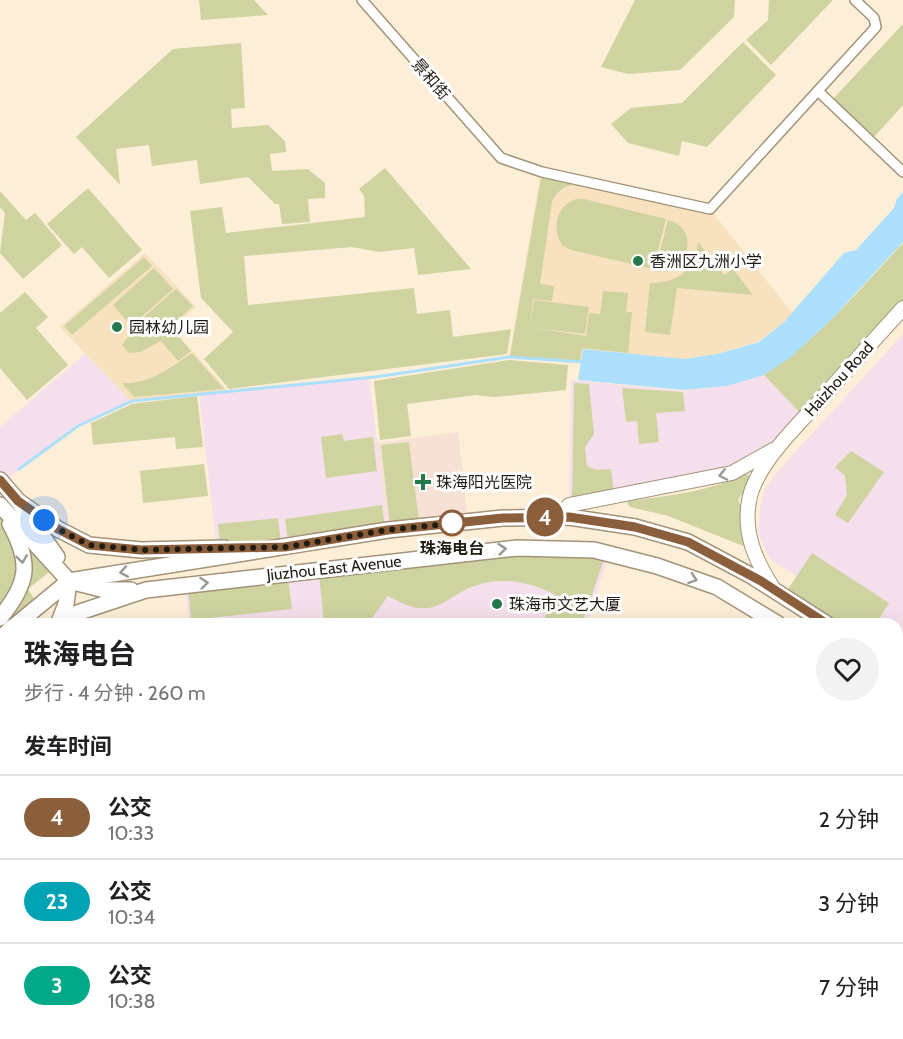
<!DOCTYPE html>
<html lang="zh">
<head>
<meta charset="utf-8">
<style>
  :root { --surface:#fff; --page:#f2f2f2; --text:#202124; --muted:#757577; --line:#e0e0e0 }
  body { margin:0; font-family:Cabin,"Noto Sans SC",sans-serif; background:var(--page); color:var(--text); height:100vh; display:flex; flex-direction:column; font-size:22px; white-space:nowrap }
  * { box-sizing:border-box; margin:0 }
  p { font-size:20px; color:var(--muted) }
  .icon { flex:none; width:33px; height:33px; fill:none; stroke:currentColor; stroke-width:2; stroke-linecap:round; stroke-linejoin:round }
  .map { position:relative; flex:1; overflow:hidden }
  .panel { position:absolute; left:0px; top:618px; width:903px; height:422px; display:flex; flex-direction:column; background:var(--surface); border-radius:18px 18px 0 0; box-shadow:0 6px 24px #0002 }
  .panel>* { flex:none }
  .badge { padding:0 12px; border-radius:20px; font-size:21px; line-height:39px }
  .you { position:absolute; width:30px; height:30px; margin:-15px; border:4px solid #fff; border-radius:50%; background:#1a73e8; box-shadow:0 0 0 9px #1a73e833 }
  .map>.badge { position:absolute; translate:-50% -50%; box-shadow:0 0 0 3px #fff }
  h2 { padding:0 24px; font-size:22px; line-height:54px }
  .round { display:grid; place-items:center; flex:none; width:63px; height:63px; border-radius:32px; background:var(--page) }
  .overview { display:flex; align-items:center; justify-content:space-between; height:102px; padding:0 24px }
  h1 { font-size:28px; font-weight:700; line-height:45px }
  ul { padding:0; list-style:none }
  li { display:flex; align-items:center; gap:18px; height:84px; padding:0 24px; border-top:2px solid var(--line) }
  li div { flex:1 }
  li b { display:block; font-size:22px }
  li em { font-style:normal }
  li .badge { min-width:66px; font-weight:700; text-align:center }
  .map>svg:first-child { display:block }
</style>
</head>
<body>
<div class="map">
<svg width="903" height="1039" viewBox="0 0 903 1039">
  <rect width="100%" height="100%" fill="#fceed7"/>
  <!-- commercial -->
  <g fill="#f5dfec">
    <polygon points="903,334 903,645 897,641 897,624 871,624 770,559 758,533 760,509 765,489 778,471"/>
    <polygon points="85,354 131,401 78,426 19,469 3,483 0,479 0,427"/>
    <polygon points="764,375 804,417 775,449 732,473 569,505 571,380 684,391 727,386"/>
    <polygon points="369,377 388,530 285,547 217,548 199,394"/>
    <polygon points="609,554 587,624 189,624 185,585"/>
  </g>
  <!-- built -->
  <g fill="#f7e1be">
    <polygon points="541,172 710,209 792,313 784,322 759,341 717,354 684,359 583,349 581,362 509,357"/>
    <polygon points="145,253 196,307 172,328 228,391 131,401 60,327"/>
  </g>
  <!-- medical -->
  <polygon fill="#f7e1d4" points="458,432 468,521 388,530 377,443"/>
  <!-- green -->
  <g fill="#ced39f">
    <polygon points="199,0 254,0 268,15 201,20"/>
    <polygon points="635,0 735,0 734,17 680,70 628,74 601,67"/>
    <polygon points="769,0 833,0 771,65 746,40 768,20"/>
    <polygon points="903,24 903,105 874,137 833,99"/>
    <polygon points="743,42 776,75 707,147 682,141 679,156 628,143 611,124 631,108 682,103"/>
    <polygon points="241,43 245,108 231,109 232,128 268,125 285,141 286,152 270,154 272,171 308,169 325,183 325,198 308,199 310,222 282,224 279,204 275,204 248,177 200,184 197,160 152,166 149,145 116,149 120,185 76,137 173,49"/>
    <polygon points="385,168 471,269 418,275 414,248 379,252 352,247 244,256 248,305 414,288 417,314 450,310 453,337 511,329 507,354 229,389 204,359 233,332 201,298 190,211 222,207 226,233 365,217 364,196 359,189"/>
    <path d="M542,173L574,180L572,185C562,187 557,192 552,201L540,284L554,286L552,301L533,299L530,328L534,300L589,307L585,334L534,328L586,336L589,313L600,314L603,291L628,293L626,312H632L628,353L582,348L580,361L510,356Z"/>
    <polygon points="88,188 142,250 109,278 82,247 74,254 47,224"/>
    <polygon points="0,191 26,220 35,213 62,245 23,279 0,253 5,213 0,207"/>
    <path d="M576,199H584L666,219L653,269L571,250L562,245C552,228 555,207 576,199Z"/>
    <path d="M668,220C702,229 688,275 655,271Z"/>
    <path d="M698,242L724,275L733,269L753,295L677,288L670,335L645,332L650,283C678,283 696,270 698,242Z"/>
    <path d="M903,243V308L804,417L764,375C818,340 859,290 903,243Z"/>
    <polygon points="144,257 152,266 72,335 64,326"/>
    <polygon points="154,268 173,289 131,326 113,305"/>
    <polygon points="176,289 193,306 170,327 191,351 178,361 161,341 140,352 129,353 122,345 128,337 129,330"/>
    <polygon points="25,292 48,317 36,328 68,365 27,400 0,368 0,313"/>
    <path d="M192,353L224,389L134,397L122,383C149,385 170,368 192,353Z"/>
    <polygon points="509,360 568,365 566,390 494,397 476,395 407,404 411,436 380,440 374,381"/>
    <polygon points="574,383 589,384 594,434 585,447 587,466 596,470 611,469 614,493 572,501"/>
    <polygon points="622,388 683,392 685,411 656,413 659,442 639,444 637,421 626,422"/>
    <polygon points="197,396 203,447 176,449 175,437 93,445 91,423 132,404"/>
    <polygon points="342,434 344,441 373,437 377,471 326,478 321,437"/>
    <polygon points="409,442 419,521 390,525 381,445"/>
    <polygon points="851,451 884,472 848,523 835,515 847,495 845,476 835,467"/>
    <polygon points="204,464 208,496 143,503 140,471"/>
    <path d="M747,474L750,476L744,493L740,496L738,501L742,507L741,534L746,547L668,516L630,507L627,503L629,501C670,496 709,491 747,474Z"/>
    <polygon points="382,505 385,528 288,542 285,519"/>
    <polygon points="0,507 53,569 28,589 38,605 14,624 6,624 6,631 0,636"/>
    <polygon points="278,518 281,543 220,544 218,524"/>
    <path d="M516,552L605,556L582,624H542L555,595C528,580 494,575 465,590C453,596 442,606 428,608C413,610 400,602 388,596L368,624H324L319,574Z"/>
    <polygon points="812,553 889,603 876,624 836,624 786,592"/>
    <polygon points="288,578 292,609 191,620 188,589"/>
    <polygon points="6,676 6,734 0,739 0,680"/>
    <polygon points="900,710 903,712 903,756 897,752 897,714"/>
    <polygon points="6,798 6,833 0,837 0,803"/>
    <polygon points="903,801 903,850 897,860 897,808"/>
    <polygon points="6,837 6,1034 897,1034 897,937 903,941 903,1039 0,1039 0,840"/>
  </g>
  <!-- water -->
  <polygon fill="#acdffc" points="903,192 903,242 832,319 791,357 764,375 727,386 684,390 578,380 583,349 684,359 717,354 759,342 784,322 844,253 856,250 894,208 897,199"/>
  <g fill="none" stroke-linecap="round" stroke-linejoin="round">
    <!-- stream -->
    <polyline stroke="#acdffc" stroke-width="3" points="19,469 78,426 132,401 375,377 509,357 583,362"/>
    <defs>
      <g id="street">
        <polyline points="362,0 501,158 542,172 710,209 876,27 874,18 855,0"/>
        <polyline points="818,91 903,172"/>
      </g>
      <g id="secondary">
        <polyline points="569,505 732,473 773,450"/>
        <path d="M773,588C756,561 743,534 749,501C755,464 801,422 826,394C851,365 877,337 903,308"/>
      </g>
      <g id="primary">
        <polyline points="0,480 18,501 57,557"/>
        <polyline points="18,501 58,529 89,545 141,550 224,548"/>
        <polyline points="0,505 69,581 105,590 131,590"/>
        <path d="M0,618C28,584 32,564 10,524"/>
        <polyline points="17,624 69,581 388,530 503,518 569,517 635,527 688,542 750,575 827,624"/>
        <polyline points="58,624 66,604 69,581"/>
        <polyline points="62,624 77,613 146,590 517,548 594,550 657,566 717,587 778,624"/>
        <polyline points="0,638 6,633"/>
        <polyline points="897,670 903,674"/>
        <polyline points="0,675 6,670"/>
        <polyline points="897,701 903,705"/>
      </g>
    </defs>
    <!-- street casing -->
    <use href="#street" stroke="#a39379" stroke-width="12"/>
    <!-- secondary casing -->
    <use href="#secondary" stroke="#a39379" stroke-width="16"/>
    <!-- primary casing -->
    <use href="#primary" stroke="#a39379" stroke-width="18"/>
    <!-- street -->
    <use href="#street" stroke="#fff" stroke-width="9"/>
    <!-- secondary -->
    <use href="#secondary" stroke="#fff" stroke-width="14"/>
    <!-- primary -->
    <use href="#primary" stroke="#fff" stroke-width="15"/>
  </g>
  <!-- one-way arrows -->
  <defs><path id="oneway-chevron" d="M-2-3.5L2.5 0L-2 3.5" fill="none" stroke-width="1.6" stroke-linecap="round" stroke-linejoin="round" transform="scale(1.5)"/></defs>
  <g stroke="#9b9894">
    <use href="#oneway-chevron" transform="translate(723 475) rotate(168)"/>
    <use href="#oneway-chevron" transform="translate(502 549) rotate(-6)"/>
    <use href="#oneway-chevron" transform="translate(22 559) rotate(82)"/>
    <use href="#oneway-chevron" transform="translate(124 572) rotate(170)"/>
    <use href="#oneway-chevron" transform="translate(693 579) rotate(19)"/>
    <use href="#oneway-chevron" transform="translate(204 583) rotate(-6)"/>
  </g>
  <g fill="none" stroke-linecap="round" stroke-linejoin="round">
    <defs>
      <polyline id="line" points="0,480 18,501 58,529 89,545 141,550 285,547 388,530 503,518 569,517 635,527 688,542 761,581 827,624"/>
    </defs>
    <!-- line casing -->
    <use href="#line" stroke="#fff" stroke-width="14"/>
    <!-- line -->
    <use href="#line" stroke="#8b5e3c" stroke-width="9"/>
    <!-- walk -->
    <polyline stroke="#211b11" stroke-width="6" stroke-dasharray="0 10.8" points="44,520 58,529 89,545 141,550 285,547 388,530 457,523 452,523"/>
  </g>
  <!-- markers -->
  <g fill="#23794c" stroke="#fff" stroke-width="2">
    <circle cx="638" cy="261" r="6"/>
    <circle cx="117" cy="327" r="6"/>
    <path d="M420 473h6v6h6v6h-6v6h-6v-6h-6v-6h6z"/>
    <circle cx="497" cy="604" r="6"/>
  </g>
  <circle fill="#fff" stroke="#8b5e3c" stroke-width="3" cx="452" cy="523" r="12"/>
  <g text-anchor="middle" dominant-baseline="central" stroke-width="6" stroke-linejoin="round" paint-order="stroke">
    <!-- street labels -->
    <g font-size="16" fill="#211b11" stroke="#fff">
      <text transform="translate(431 79) rotate(49)">景和街</text>
      <text transform="translate(839 379) rotate(-48)">Haizhou Road</text>
      <text transform="translate(334 568) rotate(-6)">Jiuzhou East Avenue</text>
    </g>
    <!-- poi labels -->
    <g font-size="16" fill="#211b11" stroke="#fff" text-anchor="start">
      <text x="650" y="261">香洲区九洲小学</text>
      <text x="129" y="327">园林幼儿园</text>
      <text x="436" y="482">珠海阳光医院</text>
      <text x="509" y="604">珠海市文艺大厦</text>
    </g>
    <!-- stop labels -->
    <g font-size="16" font-weight="bold" fill="#211b11" stroke="#fff">
      <text x="452" y="548">珠海电台</text>
    </g>
  </g>
</svg>
<div class="you" style="left:44px;top:520px"></div>
<b class="badge" style="left:545px;top:517px;background:#8b5e3c;color:#fff">4</b>
<section class="panel">
<div class="overview"><div><h1>珠海电台</h1><p>步行 · 4 分钟 · 260 m</p></div><a class="round"><svg class="icon" aria-label="heart" viewBox="0 0 24 24"><path d="M12 20l-8-8c-3-5 5-10 8-4 3-6 11-1 8 4z"/></svg></a></div>
<h2>发车时间</h2>
<ul>
<li><span class="badge" style="background:#8b5e3c;color:#fff">4</span><div><b>公交</b><p>10:33</p></div><em>2 分钟</em></li>
<li><span class="badge" style="background:#00a3b4;color:#fff">23</span><div><b>公交</b><p>10:34</p></div><em>3 分钟</em></li>
<li><span class="badge" style="background:#0a8;color:#fff">3</span><div><b>公交</b><p>10:38</p></div><em>7 分钟</em></li>
</ul>
</section>
</div>
</body>
</html>
